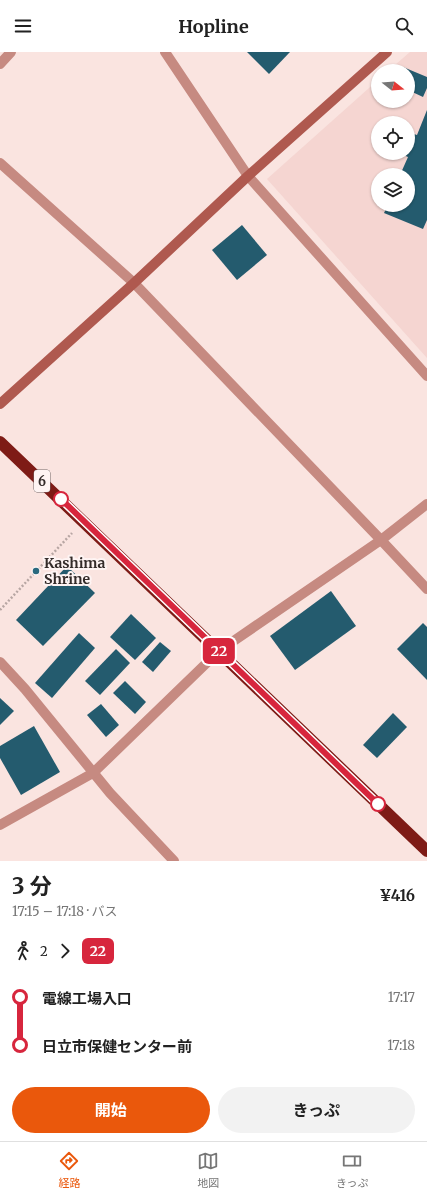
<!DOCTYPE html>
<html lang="ja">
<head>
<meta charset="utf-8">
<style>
  :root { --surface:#fff; --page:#f2f2f2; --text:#222; --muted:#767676; --line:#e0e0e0; --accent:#ea580c }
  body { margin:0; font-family:Merriweather,"Noto Sans JP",serif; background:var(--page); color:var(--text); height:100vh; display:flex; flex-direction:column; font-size:15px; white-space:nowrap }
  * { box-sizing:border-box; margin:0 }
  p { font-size:13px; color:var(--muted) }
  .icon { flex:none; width:22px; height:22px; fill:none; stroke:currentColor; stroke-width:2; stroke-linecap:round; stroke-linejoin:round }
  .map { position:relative; height:809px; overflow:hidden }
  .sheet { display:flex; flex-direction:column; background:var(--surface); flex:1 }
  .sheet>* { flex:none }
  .badge { padding:0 8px; border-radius:6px; font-size:14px; line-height:26px }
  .needle { width:26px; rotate:107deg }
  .tools { position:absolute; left:371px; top:12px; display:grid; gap:8px }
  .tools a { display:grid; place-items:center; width:44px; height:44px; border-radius:50%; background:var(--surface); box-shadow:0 1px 3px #0004; font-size:20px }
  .map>.badge { position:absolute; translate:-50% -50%; box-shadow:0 0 0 2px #fff }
  .legs { display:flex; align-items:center; gap:6px; height:44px; padding:0 12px; font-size:13px }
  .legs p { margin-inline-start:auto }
  .headline { display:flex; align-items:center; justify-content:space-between; height:68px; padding:0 12px }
  h1 { font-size:22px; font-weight:700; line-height:30px }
  .button { display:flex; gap:8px; margin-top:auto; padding:8px 12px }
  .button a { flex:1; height:46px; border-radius:24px; background:var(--accent); color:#fff; font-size:16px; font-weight:700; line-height:46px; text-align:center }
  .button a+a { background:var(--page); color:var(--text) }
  ul { padding:0 12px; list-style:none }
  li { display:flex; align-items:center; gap:14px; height:48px; font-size:15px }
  li i { display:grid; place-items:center; width:6px; height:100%; margin:0 5px; background:currentColor }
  li i::after { content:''; width:10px; height:10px; margin:-5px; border:3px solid; border-radius:50%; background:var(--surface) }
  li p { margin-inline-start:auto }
  li:first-child i { background:linear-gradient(#0000 50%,currentColor 0) }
  li:last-child i { background:linear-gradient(currentColor 50%,#0000 0) }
  header { display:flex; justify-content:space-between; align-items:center; height:52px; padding:0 12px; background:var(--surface); font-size:18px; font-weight:700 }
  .menu { display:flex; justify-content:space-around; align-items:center; height:56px; border-top:1px solid var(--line); background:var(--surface); font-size:11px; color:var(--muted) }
  .menu a { display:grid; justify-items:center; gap:2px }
  .menu .current { color:var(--accent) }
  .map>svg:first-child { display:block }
</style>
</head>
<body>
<header><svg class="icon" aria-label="menu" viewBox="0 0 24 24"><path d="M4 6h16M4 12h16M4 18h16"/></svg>Hopline<svg class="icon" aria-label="search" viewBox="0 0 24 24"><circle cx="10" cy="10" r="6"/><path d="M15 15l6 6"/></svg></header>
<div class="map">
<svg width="427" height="809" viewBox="0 0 427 809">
  <rect width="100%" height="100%" fill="#fae4e0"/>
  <!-- built -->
  <path fill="#f5d5d1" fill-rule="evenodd" d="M410,0H427V306L267,127L378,28V49H408V19H388ZM378,71H408V101H378ZM378,123H408V153H378Z"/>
  <!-- building -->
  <g fill="#245b6e">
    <polygon points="247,0 290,0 269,22"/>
    <polygon points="403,15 427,25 427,36 423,45 408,38 408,19 401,19"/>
    <polygon points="427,58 427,168 423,177 384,161 388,153 408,153 408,123 400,123 408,105 399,101 408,101 408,80 417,83"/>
    <polygon points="242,173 267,203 237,228 212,198"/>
    <polygon points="67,514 95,541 43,594 16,568"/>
    <polygon points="331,539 356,574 295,618 270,584"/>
    <polygon points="131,562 156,586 135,608 110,585"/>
    <polygon points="423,571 427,575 427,628 397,597"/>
    <polygon points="79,581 95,596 52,646 35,631"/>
    <polygon points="160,590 171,599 153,620 142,610"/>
    <polygon points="116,597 130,611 100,643 85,629"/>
    <polygon points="125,629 146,650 135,662 113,641"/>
    <polygon points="0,646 14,659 0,673"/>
    <polygon points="101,652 119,673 106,685 87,663"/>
    <polygon points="393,661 407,675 377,706 363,693"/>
    <polygon points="34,674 60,720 21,743 0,706 0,694"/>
  </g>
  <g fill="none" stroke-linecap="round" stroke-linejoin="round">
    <!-- path -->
    <polyline stroke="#b7a6a3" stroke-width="2.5" stroke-dasharray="2 2" stroke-linecap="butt" points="0,558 72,481"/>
    <!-- street -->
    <g stroke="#c68a81" stroke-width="10">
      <polyline points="165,0 248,124 427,324"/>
      <polyline points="0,12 11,0"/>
      <polyline points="0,111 134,231 381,488 427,537"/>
      <polyline points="0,610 25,637 110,741 174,809"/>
      <polyline points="0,773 93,721 219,599 381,488 427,452"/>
    </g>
    <!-- secondary -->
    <polyline stroke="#af594f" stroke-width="10" points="0,352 134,231 248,124 387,0"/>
    <!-- highway -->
    <polyline stroke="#7e1b16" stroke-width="12" points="0,390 427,799"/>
  </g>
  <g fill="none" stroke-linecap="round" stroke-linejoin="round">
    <defs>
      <polyline id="line-1" points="61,447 378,752"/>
    </defs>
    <!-- line-1 casing -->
    <use href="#line-1" stroke="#fff" stroke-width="9"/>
    <!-- line-1 -->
    <use href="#line-1" stroke="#d7263d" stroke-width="6"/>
  </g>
  <!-- markers -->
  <g fill="#fff" stroke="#d7263d" stroke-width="2">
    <circle cx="61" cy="447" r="7"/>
    <circle cx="378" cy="752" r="7"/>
  </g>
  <circle fill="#2a697e" stroke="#fef4f3" stroke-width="1.5" cx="36" cy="519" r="4"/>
  <g text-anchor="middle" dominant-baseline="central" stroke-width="4" stroke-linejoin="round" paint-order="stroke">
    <!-- shield labels -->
    <rect fill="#fef4f3" stroke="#706766" stroke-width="1" x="34" y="418" width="16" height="22" rx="3"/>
    <g font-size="13" font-weight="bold" fill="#332b29">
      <text x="42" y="429">6</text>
    </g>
    <!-- poi labels -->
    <g font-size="14" font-weight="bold" fill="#332b29" stroke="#fef4f3" text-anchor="start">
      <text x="44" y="511">Kashima<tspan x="44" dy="16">Shrine</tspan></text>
    </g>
  </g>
</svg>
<div class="tools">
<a><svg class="needle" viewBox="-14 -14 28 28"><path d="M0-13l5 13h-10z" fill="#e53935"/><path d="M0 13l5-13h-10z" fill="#767676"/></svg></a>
<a><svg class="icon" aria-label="locate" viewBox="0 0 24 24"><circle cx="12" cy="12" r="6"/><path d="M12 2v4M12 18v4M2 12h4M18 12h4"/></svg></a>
<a><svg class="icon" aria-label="layers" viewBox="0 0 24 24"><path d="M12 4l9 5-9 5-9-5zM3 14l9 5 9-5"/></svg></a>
</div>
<b class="badge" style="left:219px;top:599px;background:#d7263d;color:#fff">22</b>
</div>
<section class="sheet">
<div class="headline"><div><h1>3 分</h1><p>17:15 – 17:18 · バス</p></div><b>¥416</b></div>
<div class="legs"><svg class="icon" aria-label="walk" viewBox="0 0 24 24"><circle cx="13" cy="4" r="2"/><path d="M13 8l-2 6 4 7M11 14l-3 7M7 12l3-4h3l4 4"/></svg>2<svg class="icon" aria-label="forward" viewBox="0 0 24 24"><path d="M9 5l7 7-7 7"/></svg><b class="badge" style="background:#d7263d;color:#fff">22</b></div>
<ul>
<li><i style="color:#d7263d"></i><b>電線工場入口</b><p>17:17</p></li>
<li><i style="color:#d7263d"></i><b>日立市保健センター前</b><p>17:18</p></li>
</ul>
<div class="button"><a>開始</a><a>きっぷ</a></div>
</section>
<nav class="menu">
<a class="current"><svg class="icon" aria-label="directions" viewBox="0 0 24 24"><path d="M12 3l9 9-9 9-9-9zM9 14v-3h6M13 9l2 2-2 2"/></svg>経路</a>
<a><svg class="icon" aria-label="map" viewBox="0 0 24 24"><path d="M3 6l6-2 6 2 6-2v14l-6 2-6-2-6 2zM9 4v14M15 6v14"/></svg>地図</a>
<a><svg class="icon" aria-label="tickets" viewBox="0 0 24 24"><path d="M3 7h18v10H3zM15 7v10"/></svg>きっぷ</a>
</nav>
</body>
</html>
